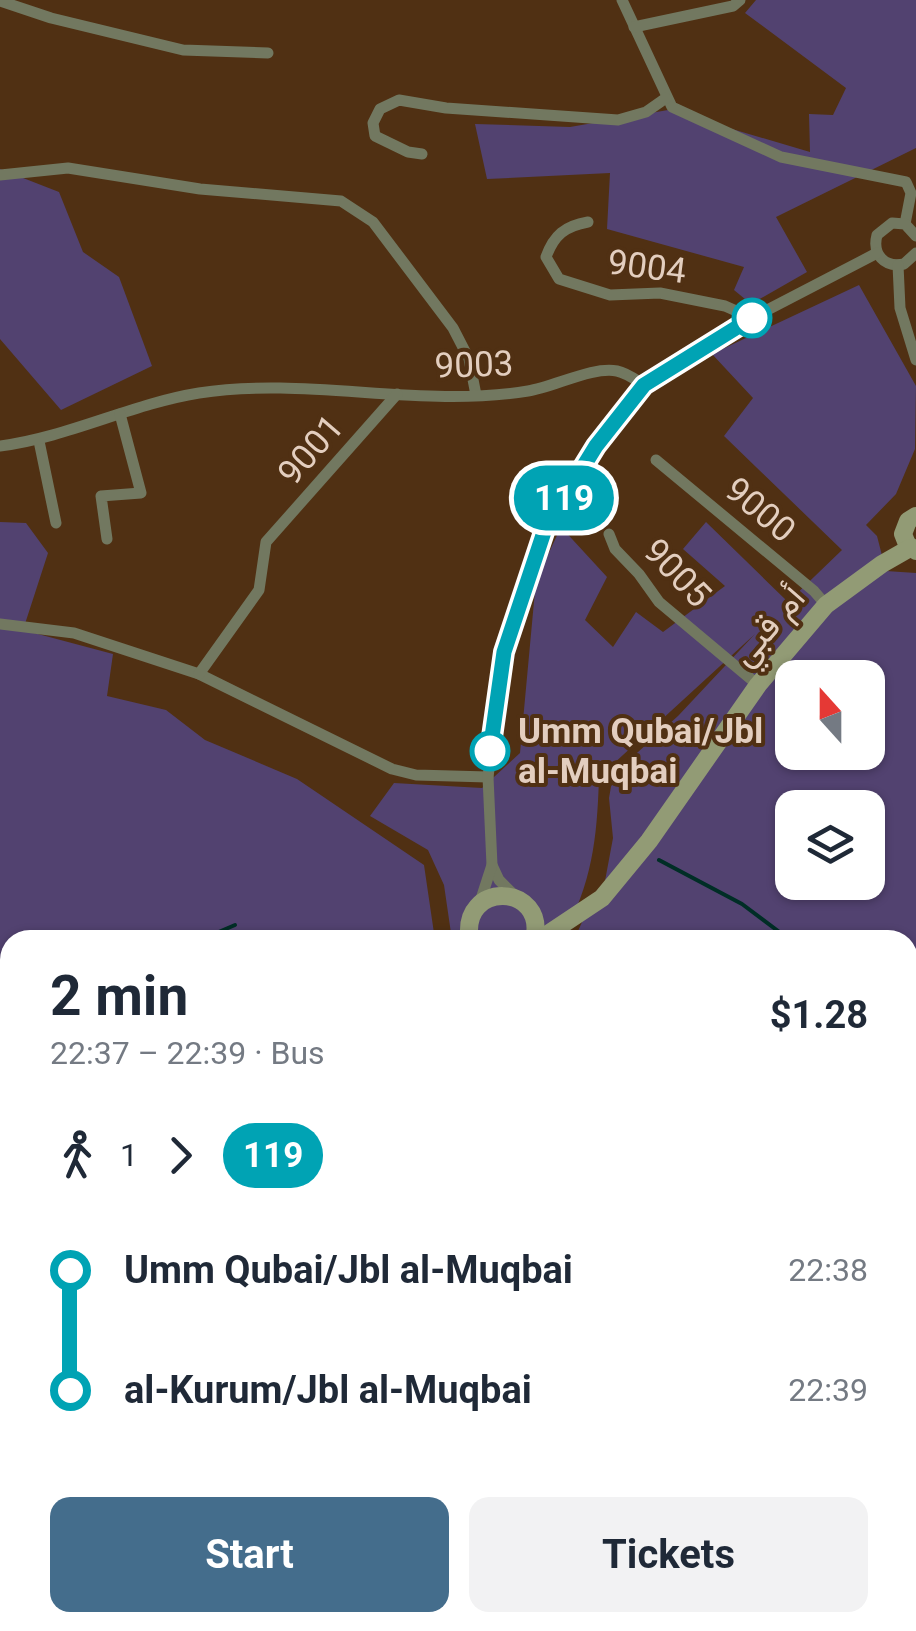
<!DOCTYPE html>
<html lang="en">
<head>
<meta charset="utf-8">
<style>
  :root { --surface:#fff; --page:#f2f2f3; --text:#1f2937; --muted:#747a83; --accent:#446d8c }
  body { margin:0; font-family:Roboto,Vazirmatn,sans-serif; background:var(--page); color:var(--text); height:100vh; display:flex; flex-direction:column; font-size:38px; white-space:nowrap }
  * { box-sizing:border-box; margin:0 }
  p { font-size:32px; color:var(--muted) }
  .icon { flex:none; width:55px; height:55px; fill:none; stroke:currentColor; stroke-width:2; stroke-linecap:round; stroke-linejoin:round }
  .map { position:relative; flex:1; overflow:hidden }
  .side { position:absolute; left:0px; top:930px; width:918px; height:702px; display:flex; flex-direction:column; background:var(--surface); border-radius:30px 30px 0 0; box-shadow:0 2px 8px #0004 }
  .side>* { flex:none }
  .badge { padding:0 20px; border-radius:32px; font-size:35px; line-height:65px }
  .needle { width:65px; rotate:339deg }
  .fabs { position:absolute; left:775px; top:660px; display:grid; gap:20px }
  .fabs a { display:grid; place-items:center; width:110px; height:110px; border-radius:20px; background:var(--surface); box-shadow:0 2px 8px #0004; font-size:50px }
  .map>.badge { position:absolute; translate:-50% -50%; box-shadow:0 0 0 5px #fff }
  .legs { display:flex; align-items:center; gap:15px; height:110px; padding:0 50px; font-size:32px }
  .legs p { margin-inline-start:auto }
  .headline { display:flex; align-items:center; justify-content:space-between; height:170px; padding:0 50px }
  h1 { font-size:55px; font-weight:700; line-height:75px }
  .button { display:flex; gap:20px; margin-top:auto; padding:20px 50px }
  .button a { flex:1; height:115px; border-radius:20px; background:var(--accent); color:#fff; font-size:40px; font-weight:700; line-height:115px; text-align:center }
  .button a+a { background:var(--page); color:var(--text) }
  ul { padding:0 50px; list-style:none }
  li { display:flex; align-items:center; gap:35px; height:120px; font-size:38px }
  li i { display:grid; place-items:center; width:15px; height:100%; margin:0 12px; background:currentColor }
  li i::after { content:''; width:25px; height:25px; margin:-12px; border:8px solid; border-radius:50%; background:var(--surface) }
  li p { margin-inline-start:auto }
  li:first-child i { background:linear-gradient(#0000 50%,currentColor 0) }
  li:last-child i { background:linear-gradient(currentColor 50%,#0000 0) }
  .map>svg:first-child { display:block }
</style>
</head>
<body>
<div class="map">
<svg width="916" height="1631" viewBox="0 0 916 1631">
  <rect width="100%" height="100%" fill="#503013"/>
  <!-- green -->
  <g fill="#524270" fill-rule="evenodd">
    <polygon points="756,0 916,0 916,148 776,217 807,272 751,304 734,290 744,267 607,229 610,173 487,179 475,124 570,127 668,110 810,152 809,114 833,115 846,88 745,13"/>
    <polygon points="0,169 59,192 83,252 119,277 152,366 61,410 0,339"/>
    <path d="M859,285L916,386L915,449L896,494L866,525L877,536L886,571L916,573V1631H491L483,1627L486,1622H908V940H574L595,893L602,897L613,838L609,798L612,781L628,761L678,716L755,634L599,777C597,842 592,881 562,940H452L444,885L428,850L370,816L394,783L482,788L520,753L536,580L561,527L607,577L585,620L613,647L636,612L663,632L725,586L683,549L706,522L788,602L842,550L724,436L753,398L712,354ZM792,678H868V752H792ZM792,808H868V882H792Z"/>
    <polygon points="0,522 26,523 48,553 23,630 113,654 107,696 166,710 205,740 297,779 424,865 435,940 10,940 10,1622 194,1622 196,1631 0,1631"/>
  </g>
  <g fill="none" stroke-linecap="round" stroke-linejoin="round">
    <!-- stream -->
    <g stroke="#002e26" stroke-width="4">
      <polyline points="659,860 742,904 790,940"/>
      <polyline points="200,940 235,925"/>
      <polyline points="908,981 916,984"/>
      <polyline points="0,1032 10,1027"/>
    </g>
    <!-- street -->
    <g stroke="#727860" stroke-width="11">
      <polyline points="622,0 672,107 781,157 906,182 911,193 905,224"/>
      <polyline points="0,1 51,18 183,50 268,53"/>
      <polyline points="634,27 733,6 740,0"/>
      <polyline points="422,154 408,152 375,136 373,123 380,109 399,100 446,108 618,120 646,112 666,98"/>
      <polyline points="0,175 68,168 200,189 341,201 373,222 453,328 469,359 476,395"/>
      <path d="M588,222C565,226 554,235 546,257L559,279L610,295L660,293L725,306L752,318"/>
      <path d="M916,236L905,224L892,223L877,235C872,254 884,268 904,264L916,253"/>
      <polyline points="898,265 900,308 916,360"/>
      <polyline points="39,441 56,523"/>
      <path d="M0,446C69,437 131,404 199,393C308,376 419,409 528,391C554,387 593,366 617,371C627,373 636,380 644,385L752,318L877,253"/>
      <polyline points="656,460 814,591 826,605"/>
      <polyline points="609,534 615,549 639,574 659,602 758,685"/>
      <polyline points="107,539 101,496 141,493 120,414"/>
      <polyline points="0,624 74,633 199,674 392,769 416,775 488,777"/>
      <polyline points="199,674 259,590 266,542 397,394"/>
      <polyline points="492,865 499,880 516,897"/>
      <polyline points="480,902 492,865 488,777 504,652 545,529 596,446 644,385"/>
      <polyline points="348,1631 350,1622"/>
      <polyline points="380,1631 389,1622"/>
    </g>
    <!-- secondary -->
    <g stroke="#929b75" stroke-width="18">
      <polyline points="916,516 908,521 903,534 907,544 916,551"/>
      <path d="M470,940C459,880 548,883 534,940"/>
      <polyline points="539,940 602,898 649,841 758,685 826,605 882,564 910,548"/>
    </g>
  </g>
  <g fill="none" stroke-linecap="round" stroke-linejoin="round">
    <defs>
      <polyline id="line-1" points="490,751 504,652 545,529 596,446 644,385 752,318"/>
    </defs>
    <!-- line-1 casing -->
    <use href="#line-1" stroke="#fff" stroke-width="22"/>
    <!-- line-1 -->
    <use href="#line-1" stroke="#00a3b4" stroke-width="15"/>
  </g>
  <!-- markers -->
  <g fill="#fff" stroke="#00a3b4" stroke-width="5">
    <circle cx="752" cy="318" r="18"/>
    <circle cx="490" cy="751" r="18"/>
  </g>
  <g text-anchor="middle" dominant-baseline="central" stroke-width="8" stroke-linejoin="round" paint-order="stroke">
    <!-- street labels -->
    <g font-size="35" fill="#e3cebf" stroke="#503013">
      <text transform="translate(647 267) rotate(7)">9004</text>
      <text transform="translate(474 365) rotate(-2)">9003</text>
      <text transform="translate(311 450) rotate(-49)">9001</text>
      <text transform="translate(760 510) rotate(40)">9000</text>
      <text transform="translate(677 573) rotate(46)">9005</text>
      <text transform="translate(768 626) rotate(-49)">أم قبي</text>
    </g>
    <!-- stop labels -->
    <g font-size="35" font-weight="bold" fill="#e3cebf" stroke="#503013" text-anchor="start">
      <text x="518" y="731">Umm Qubai/Jbl<tspan x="518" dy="40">al-Muqbai</tspan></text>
    </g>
  </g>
</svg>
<div class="fabs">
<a><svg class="needle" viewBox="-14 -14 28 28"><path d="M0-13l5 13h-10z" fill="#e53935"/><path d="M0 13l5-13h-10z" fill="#747a83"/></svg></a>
<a><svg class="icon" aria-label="layers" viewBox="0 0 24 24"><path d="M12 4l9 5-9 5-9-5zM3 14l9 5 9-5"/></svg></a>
</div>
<b class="badge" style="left:564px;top:498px;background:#00a3b4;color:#fff">119</b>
<section class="side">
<div class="headline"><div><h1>2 min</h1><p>22:37 – 22:39 · Bus</p></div><b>$1.28</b></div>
<div class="legs"><svg class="icon" aria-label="walk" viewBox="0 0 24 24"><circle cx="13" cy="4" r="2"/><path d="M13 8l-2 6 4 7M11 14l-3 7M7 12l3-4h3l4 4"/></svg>1<svg class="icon" aria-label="forward" viewBox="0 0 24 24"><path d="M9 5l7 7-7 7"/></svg><b class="badge" style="background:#00a3b4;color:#fff">119</b></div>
<ul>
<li><i style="color:#00a3b4"></i><b>Umm Qubai/Jbl al-Muqbai</b><p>22:38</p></li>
<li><i style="color:#00a3b4"></i><b>al-Kurum/Jbl al-Muqbai</b><p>22:39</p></li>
</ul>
<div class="button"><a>Start</a><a>Tickets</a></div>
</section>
</div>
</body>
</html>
